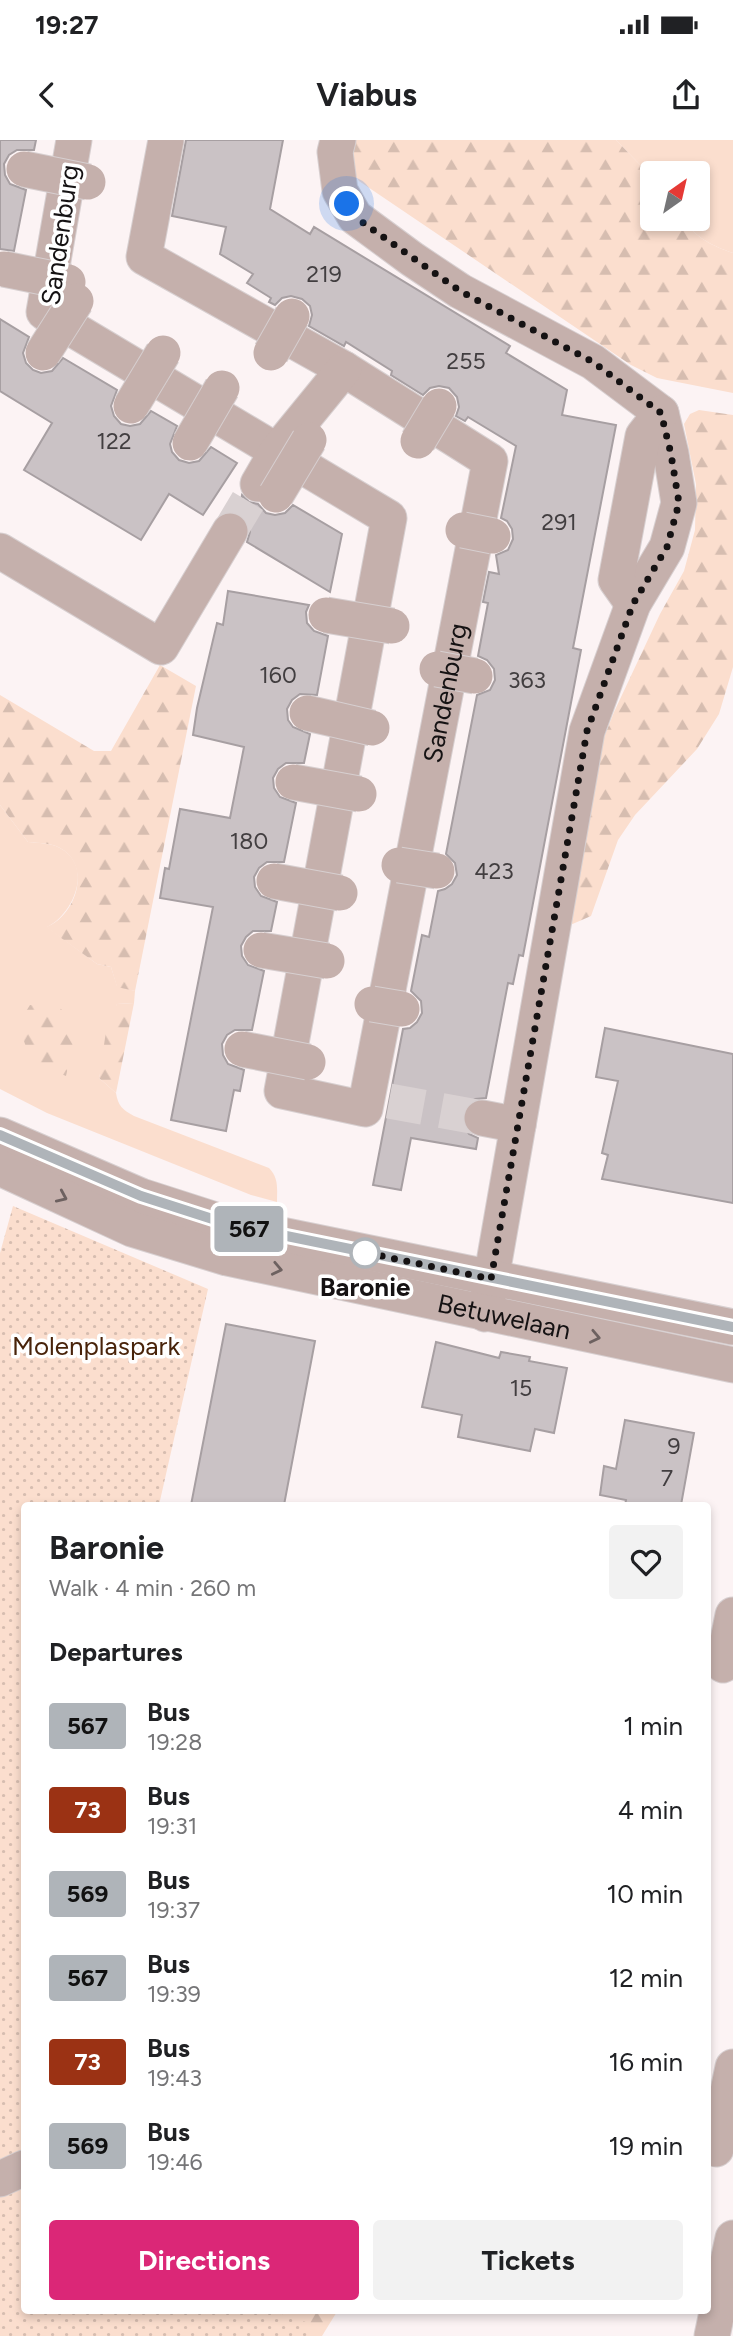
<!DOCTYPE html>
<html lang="en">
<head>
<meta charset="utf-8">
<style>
  :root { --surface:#fff; --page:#f2f2f2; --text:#202124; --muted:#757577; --accent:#db2777 }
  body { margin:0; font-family:Figtree,sans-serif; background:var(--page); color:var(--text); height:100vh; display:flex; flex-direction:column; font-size:26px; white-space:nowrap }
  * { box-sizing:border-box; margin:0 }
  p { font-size:23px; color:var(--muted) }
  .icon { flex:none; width:38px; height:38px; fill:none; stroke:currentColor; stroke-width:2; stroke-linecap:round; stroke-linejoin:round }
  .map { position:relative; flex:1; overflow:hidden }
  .drawer { position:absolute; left:21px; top:1362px; width:690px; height:812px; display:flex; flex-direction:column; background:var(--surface); border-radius:7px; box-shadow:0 4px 10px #0003 }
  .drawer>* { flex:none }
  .badge { padding:0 14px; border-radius:5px; font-size:24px; line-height:46px }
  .needle { width:46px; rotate:34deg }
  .buttons { position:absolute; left:640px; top:21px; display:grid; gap:14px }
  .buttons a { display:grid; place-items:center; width:70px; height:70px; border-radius:7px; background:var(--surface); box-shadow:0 4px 10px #0003; font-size:35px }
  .you { position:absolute; width:35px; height:35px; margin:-18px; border:5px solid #fff; border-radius:50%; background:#1a73e8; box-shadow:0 0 0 10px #1a73e833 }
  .map>.badge { position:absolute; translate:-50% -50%; box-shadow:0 0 0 4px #fff }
  h2 { padding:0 28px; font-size:26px; line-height:63px }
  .round { display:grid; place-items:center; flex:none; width:74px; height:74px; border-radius:7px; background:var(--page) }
  .overview { display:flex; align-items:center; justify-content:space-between; height:119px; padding:0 28px }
  h1 { font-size:33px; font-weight:700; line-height:52px }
  .cta { display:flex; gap:14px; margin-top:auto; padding:14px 28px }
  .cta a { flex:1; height:80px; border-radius:7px; background:var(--accent); color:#fff; font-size:28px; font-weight:700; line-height:80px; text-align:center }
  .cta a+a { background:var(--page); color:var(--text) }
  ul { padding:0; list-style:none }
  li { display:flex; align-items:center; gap:21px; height:84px; padding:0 28px }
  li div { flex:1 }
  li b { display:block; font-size:26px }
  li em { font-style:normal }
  li .badge { min-width:77px; font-weight:700; text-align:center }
  .status { display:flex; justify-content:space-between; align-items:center; height:49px; padding:0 35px; background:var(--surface); direction:ltr }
  .status svg { height:19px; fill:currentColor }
  header { display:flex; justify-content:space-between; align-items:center; height:91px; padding:0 28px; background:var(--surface); font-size:32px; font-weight:700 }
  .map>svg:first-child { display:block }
</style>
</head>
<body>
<div class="status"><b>19:27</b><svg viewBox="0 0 49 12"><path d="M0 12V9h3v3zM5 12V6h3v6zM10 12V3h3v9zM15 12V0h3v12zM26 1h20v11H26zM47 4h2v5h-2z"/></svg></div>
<header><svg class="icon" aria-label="back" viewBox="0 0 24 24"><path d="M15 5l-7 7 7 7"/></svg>Viabus<svg class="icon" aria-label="share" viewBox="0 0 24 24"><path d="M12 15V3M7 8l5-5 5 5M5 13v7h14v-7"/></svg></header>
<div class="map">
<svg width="733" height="2196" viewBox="0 0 733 2196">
  <defs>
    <pattern id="forest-firs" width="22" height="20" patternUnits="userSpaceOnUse" patternTransform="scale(1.75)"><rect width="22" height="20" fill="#fbdece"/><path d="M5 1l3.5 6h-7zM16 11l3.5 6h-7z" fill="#d6bdb0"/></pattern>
    <pattern id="park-dots" width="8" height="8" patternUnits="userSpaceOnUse" patternTransform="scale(1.75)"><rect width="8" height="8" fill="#fbdece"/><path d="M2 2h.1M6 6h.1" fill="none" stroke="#d6bdb0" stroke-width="1.8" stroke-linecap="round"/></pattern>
  </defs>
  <rect width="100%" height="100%" fill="#fcf3f4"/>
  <!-- grass -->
  <g fill="#fbdece">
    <path d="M616,0H733V113C713,106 695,98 684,79H698V33H653V38Z"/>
    <path d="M0,665L28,702C38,703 51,703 60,708C95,727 72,775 47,787L97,824L111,827L117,846L135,851L134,863L117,864L99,938L116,953C118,966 123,970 134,976L269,1028C279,1038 277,1049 277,1062L251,1055L47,973L0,949Z"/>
  </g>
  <!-- forest -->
  <g fill="url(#forest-firs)">
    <path d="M346,0H616L653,38V79H684C695,98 713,106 733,113V253L657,238L631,225L359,41L347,23Z"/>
    <polygon points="699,270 733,275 733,527 719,574 697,609 635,675 618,700 591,776 561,789 592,628 614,572 660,474 684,431 695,390 696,344 684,284 690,274"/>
    <path d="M160,525L196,546L135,851L117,847L111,827L97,824L46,787C75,777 93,726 60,708C51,703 39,703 28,702L0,665V555L94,611H111Z"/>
    <polygon points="134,863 116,953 99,938 107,885 117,864"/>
    <polygon points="30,865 60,868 77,885 66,936 31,921 18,884"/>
    <polygon points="211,2170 338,2170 322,2196 298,2196"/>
  </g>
  <!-- park -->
  <polygon fill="url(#park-dots)" points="13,1066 208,1149 159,1365 24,1365 24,2170 267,2170 309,2183 307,2196 0,2196 0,1113"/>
  <!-- building -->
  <g fill="#cac2c5" stroke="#a79fa2" stroke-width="2">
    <polygon points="0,0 36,0 34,10 17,10 9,15 4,24 5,35 10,44 26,50 14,111 0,109"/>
    <polygon points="186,0 283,0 270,69 310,94 314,87 510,206 506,213 567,250 562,275 616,285 573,508 581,510 523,816 519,815 513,844 508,843 486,958 475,959 467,964 462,974 463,985 469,994 478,998 476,1009 411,998 401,1050 373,1045 403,889 410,888 417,882 422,873 421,861 411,851 422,795 429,797 438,751 445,749 452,744 457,735 455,723 446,714 477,555 490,550 495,540 494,529 487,520 478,516 488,463 483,462 489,432 499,434 496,415 508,410 513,399 512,389 507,381 501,378 516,306 468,277 465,281 456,276 459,267 457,257 449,248 439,246 430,248 423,255 391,235 392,231 346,202 344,206 309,186 312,175 310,166 302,159 291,156 282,158 275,165 269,162 271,158 247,143 253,134 220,114 226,87 172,76"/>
    <polygon points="0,179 29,197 23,213 26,223 33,230 41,233 52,231 63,218 117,250 111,266 114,276 121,284 130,286 140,284 151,271 177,286 170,304 172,312 179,320 189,323 199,321 211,307 237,323 203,375 169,354 141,400 24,330 52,283 0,251"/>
    <polygon points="242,355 249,362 258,364 266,373 275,375 285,373 293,365 342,394 330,452 247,402 250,392 248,382 239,373"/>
    <polygon points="228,451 309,465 306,472 307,483 314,491 328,496 317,555 300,554 292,560 287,569 288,580 293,587 310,594 304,623 286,623 278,629 273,638 274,648 280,657 296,663 284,722 267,722 259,728 254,737 255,747 261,756 277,762 271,791 253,791 246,797 241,806 242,816 248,825 264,831 252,890 235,890 227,895 222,904 223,915 228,924 244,930 240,951 234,950 226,991 171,980 213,767 160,758 165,728 169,729 180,669 230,678 244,607 193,595 197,568 217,483 223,485"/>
    <polygon points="605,888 733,914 733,1063 602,1039 608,1015 602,1013 618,941 596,937"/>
    <polygon points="226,1184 315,1201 284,1365 191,1365"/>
    <polygon points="436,1202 499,1218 501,1212 530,1217 529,1221 567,1228 554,1293 535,1289 530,1311 458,1297 462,1275 422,1267"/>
    <polygon points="625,1280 694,1293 681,1365 625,1365 626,1360 600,1355 604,1326 616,1329"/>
  </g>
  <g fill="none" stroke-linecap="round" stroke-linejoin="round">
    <!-- minor-tunnel -->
    <g stroke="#d9d1d2" stroke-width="35" stroke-dasharray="35 18" stroke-linecap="butt">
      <polyline points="230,391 258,344"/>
      <polyline points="389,961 482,978"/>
    </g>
    <defs>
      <g id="minor">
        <path id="s1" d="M74,0L44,172L389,378L282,951L365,969L490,321L344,229L144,117L166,0"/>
        <polyline points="338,0 335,12 340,51 355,77 412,119 460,151 593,222 661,273 671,314 679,363 667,407 633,464 587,591 485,1174"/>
        <polyline points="258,344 277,311 344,229"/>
        <polyline points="0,411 161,507 230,391"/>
        <polyline points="633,464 616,440 643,296 661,273"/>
        <polyline points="482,978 518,985"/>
        <polyline points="0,995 141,1056 228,1084 733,1187"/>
        <path id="s2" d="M0,1028L132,1089L227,1118L733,1225"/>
        <polyline points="723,1525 733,1475"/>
        <polyline points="716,2009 733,1927"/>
        <polyline points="0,2039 24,2028"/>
        <polyline points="712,2196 733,2098"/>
      </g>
    </defs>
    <!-- minor casing -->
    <use href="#minor" stroke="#d7cfd0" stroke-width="37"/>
    <!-- minor -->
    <use href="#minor" stroke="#c5b0ac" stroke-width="35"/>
    <defs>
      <g id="minor-bridge">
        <polyline points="24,29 88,42"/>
        <polyline points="4,129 68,142"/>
        <polyline points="43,213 76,161"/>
        <polyline points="271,213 292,176"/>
        <polyline points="131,266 163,213"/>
        <polyline points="418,301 439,266"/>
        <polyline points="190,303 222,248"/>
        <polyline points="276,355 309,300"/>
        <polyline points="463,390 493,396"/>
        <polyline points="326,475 392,486"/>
        <polyline points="437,529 475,536"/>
        <polyline points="307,573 372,588"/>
        <polyline points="293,642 359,654"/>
        <polyline points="399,725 437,731"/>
        <polyline points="274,741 340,753"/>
        <polyline points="261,810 327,821"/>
        <polyline points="372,864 402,869"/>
        <polyline points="242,909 308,922"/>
      </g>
    </defs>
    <!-- minor-bridge casing -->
    <use href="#minor-bridge" stroke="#d7cfd0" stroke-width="37" stroke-linecap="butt"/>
    <!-- minor-bridge -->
    <use href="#minor-bridge" stroke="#c5b0ac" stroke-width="35"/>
  </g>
  <!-- one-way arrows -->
  <defs><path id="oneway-chevron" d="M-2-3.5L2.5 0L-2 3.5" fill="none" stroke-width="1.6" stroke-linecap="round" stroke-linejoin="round" transform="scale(1.75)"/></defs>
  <g stroke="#6d6160">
    <use href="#oneway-chevron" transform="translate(62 1057) rotate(24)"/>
    <use href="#oneway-chevron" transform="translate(277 1129) rotate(12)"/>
    <use href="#oneway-chevron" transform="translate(595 1197) rotate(12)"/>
  </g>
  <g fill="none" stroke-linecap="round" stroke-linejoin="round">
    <defs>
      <polyline id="line" points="0,995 141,1056 228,1084 733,1187"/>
    </defs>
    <!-- line casing -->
    <use href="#line" stroke="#fff" stroke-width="16"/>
    <!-- line -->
    <use href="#line" stroke="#afb4b9" stroke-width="10"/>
    <!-- walk -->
    <polyline stroke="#151213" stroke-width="7" stroke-dasharray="0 12.6" points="347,64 355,77 460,151 593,222 661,273 671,314 679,363 667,407 633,464 587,591 491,1139 358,1111 365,1113"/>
  </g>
  <!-- markers -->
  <circle fill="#fff" stroke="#afb4b9" stroke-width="3.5" cx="365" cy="1113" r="14"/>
  <g text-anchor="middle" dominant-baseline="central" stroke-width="7" stroke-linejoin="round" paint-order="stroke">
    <!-- number labels -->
    <g font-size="23" fill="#423e40">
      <text x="324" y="134">219</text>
      <text x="466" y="221">255</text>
      <text x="114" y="301">122</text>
      <text x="559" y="382">291</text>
      <text x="278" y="535">160</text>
      <text x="527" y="540">363</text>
      <text x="249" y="701">180</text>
      <text x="494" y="731">423</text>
      <text x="521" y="1248">15</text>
      <text x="674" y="1306">9</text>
      <text x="667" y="1338">7</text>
    </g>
    <!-- street labels -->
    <g font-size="26" fill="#151213" stroke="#fff">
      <text transform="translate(60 95) rotate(-82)">Sandenburg</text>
      <text stroke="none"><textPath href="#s1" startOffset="1668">Sandenburg</textPath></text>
      <text stroke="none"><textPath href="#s2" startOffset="528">Betuwelaan</textPath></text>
    </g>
    <!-- stop labels -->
    <g font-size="26" font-weight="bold" fill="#151213" stroke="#fff">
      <text x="365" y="1147">Baronie</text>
    </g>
    <!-- park labels -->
    <g font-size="26" fill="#48230a" stroke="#fff">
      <text x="96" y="1206">Molenplaspark</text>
    </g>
  </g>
</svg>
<div class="buttons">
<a><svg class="needle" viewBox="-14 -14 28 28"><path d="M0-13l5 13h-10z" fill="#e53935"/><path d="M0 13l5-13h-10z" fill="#757577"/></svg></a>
</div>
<div class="you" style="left:347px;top:64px"></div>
<b class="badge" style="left:249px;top:1089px;background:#afb4b9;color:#111">567</b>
<section class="drawer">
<div class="overview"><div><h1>Baronie</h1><p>Walk · 4 min · 260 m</p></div><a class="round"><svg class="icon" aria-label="heart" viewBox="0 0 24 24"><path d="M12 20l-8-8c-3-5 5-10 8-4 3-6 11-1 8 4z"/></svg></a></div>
<h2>Departures</h2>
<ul>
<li><span class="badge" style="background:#afb4b9;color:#111">567</span><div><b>Bus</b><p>19:28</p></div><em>1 min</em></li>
<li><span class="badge" style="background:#9b3214;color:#fff">73</span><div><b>Bus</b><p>19:31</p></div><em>4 min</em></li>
<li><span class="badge" style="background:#afb4b9;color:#111">569</span><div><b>Bus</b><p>19:37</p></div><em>10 min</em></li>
<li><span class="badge" style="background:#afb4b9;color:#111">567</span><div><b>Bus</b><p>19:39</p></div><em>12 min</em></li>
<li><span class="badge" style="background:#9b3214;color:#fff">73</span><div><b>Bus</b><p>19:43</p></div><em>16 min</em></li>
<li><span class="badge" style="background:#afb4b9;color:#111">569</span><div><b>Bus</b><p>19:46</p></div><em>19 min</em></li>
</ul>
<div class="cta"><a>Directions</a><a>Tickets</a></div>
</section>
</div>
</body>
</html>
